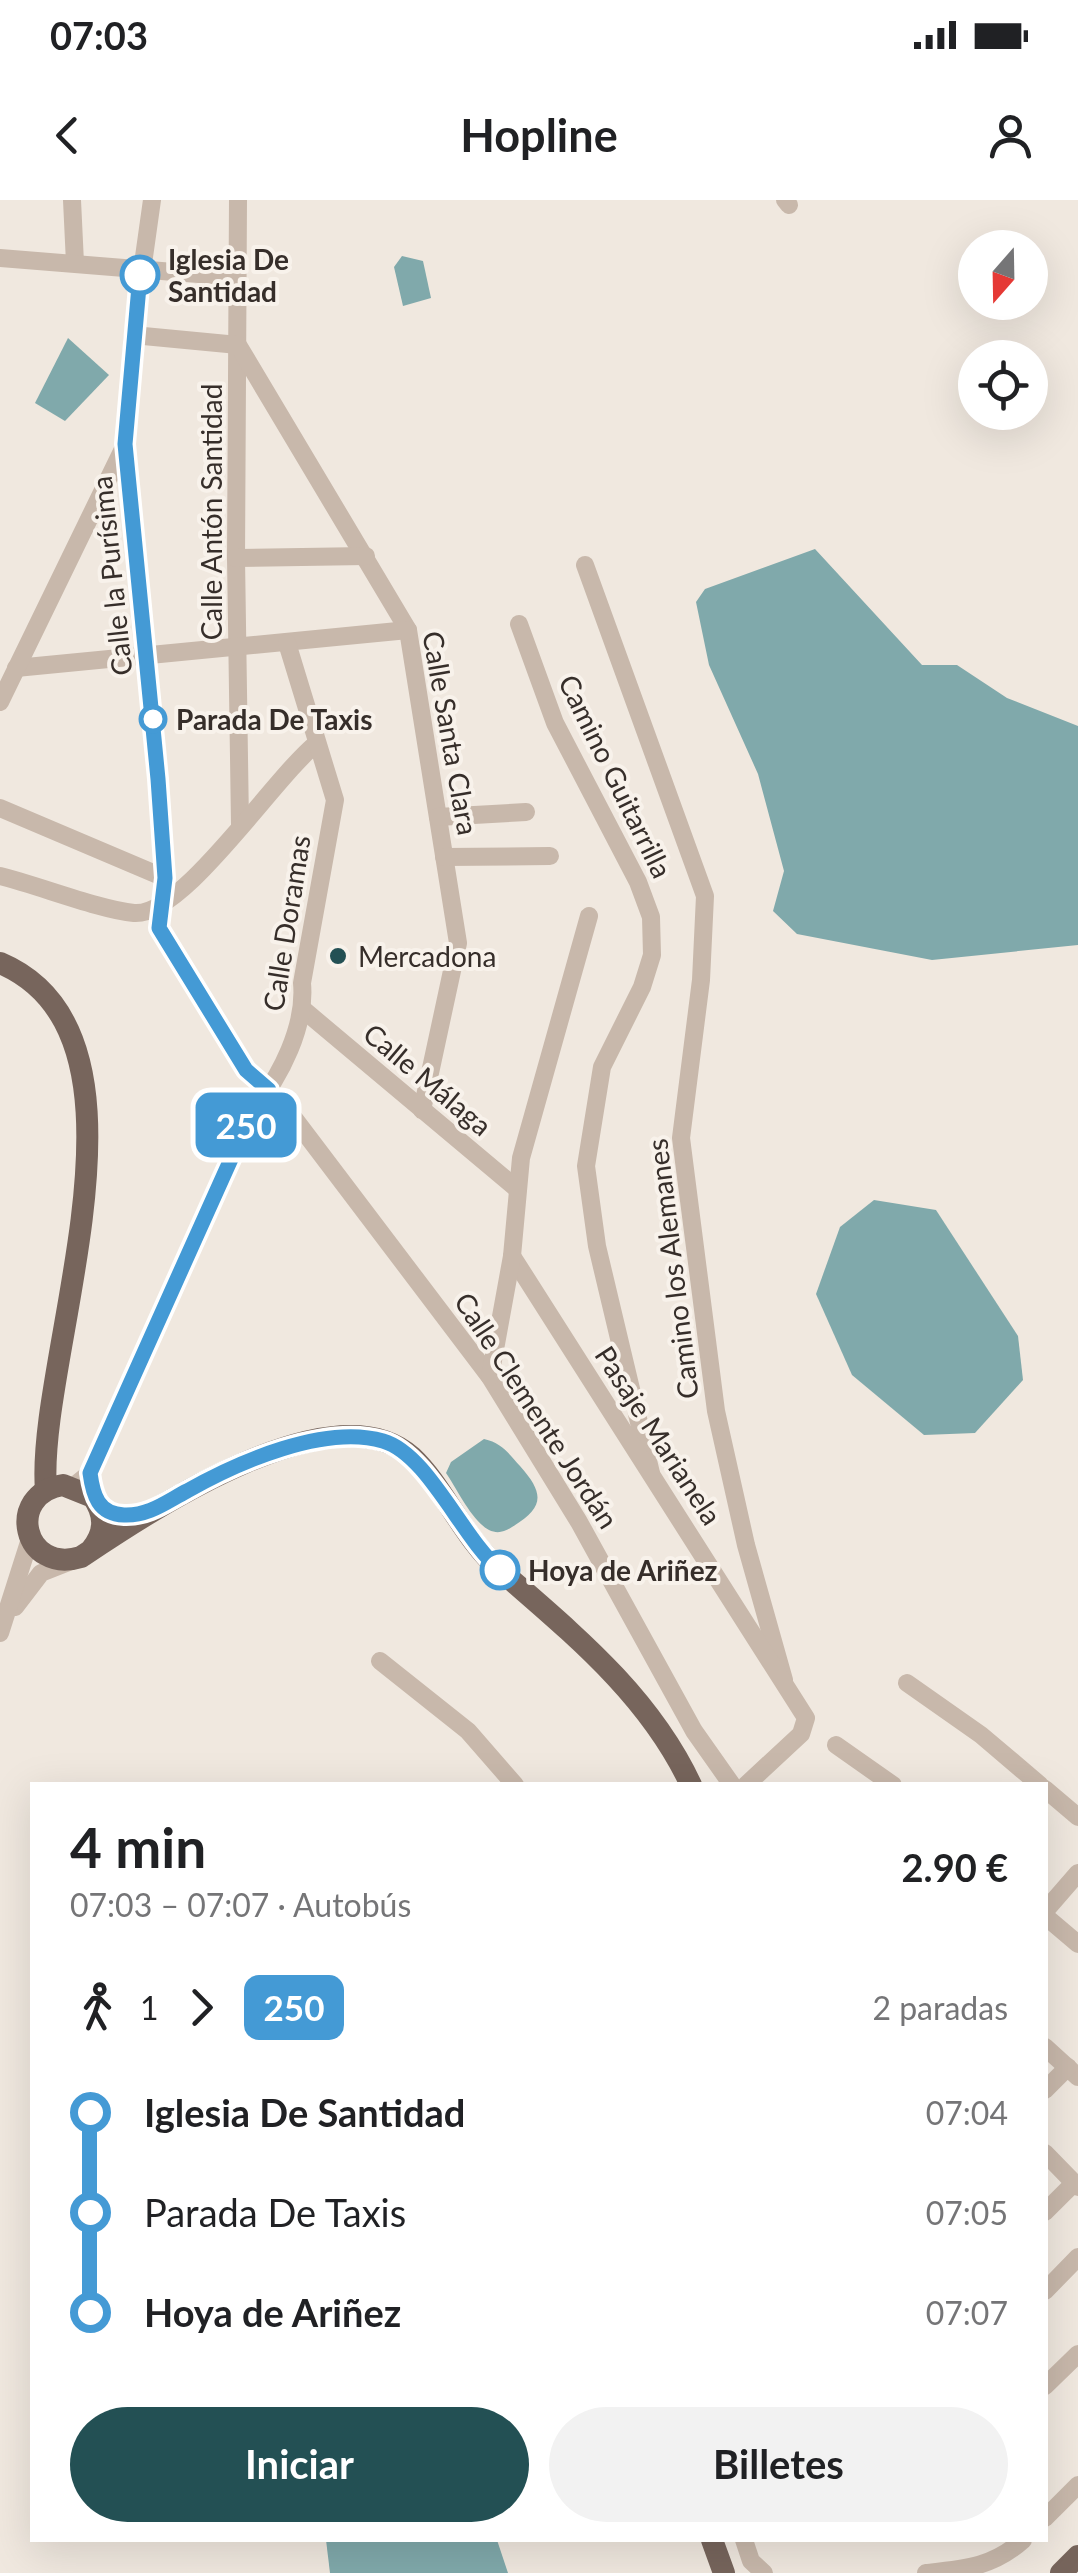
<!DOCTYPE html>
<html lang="es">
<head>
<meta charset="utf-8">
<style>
  :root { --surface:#fff; --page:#f2f2f2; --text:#202124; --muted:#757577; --accent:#235054 }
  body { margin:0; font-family:Lato,sans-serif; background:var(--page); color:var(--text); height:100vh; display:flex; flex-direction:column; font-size:38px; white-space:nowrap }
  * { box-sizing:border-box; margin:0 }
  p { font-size:32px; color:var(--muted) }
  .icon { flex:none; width:55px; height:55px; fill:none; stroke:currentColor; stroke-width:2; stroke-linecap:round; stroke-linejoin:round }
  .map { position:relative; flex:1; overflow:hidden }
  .drawer { position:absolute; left:30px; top:1582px; width:1018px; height:760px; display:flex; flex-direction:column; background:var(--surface); border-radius:0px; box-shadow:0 10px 40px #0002 }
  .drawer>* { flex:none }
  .badge { padding:0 20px; border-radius:15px; font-size:35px; line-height:65px }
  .needle { width:65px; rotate:200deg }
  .fabs { position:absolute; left:958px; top:30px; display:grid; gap:20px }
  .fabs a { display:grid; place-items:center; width:90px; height:90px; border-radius:50%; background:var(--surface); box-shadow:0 10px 40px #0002; font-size:50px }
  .map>.badge { position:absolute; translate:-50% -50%; box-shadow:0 0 0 5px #fff }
  .legs { display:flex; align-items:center; gap:15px; height:110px; padding:0 40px; font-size:32px }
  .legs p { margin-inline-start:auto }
  .overview { display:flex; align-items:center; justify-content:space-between; height:170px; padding:0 40px }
  h1 { font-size:55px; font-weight:700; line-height:75px }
  .primary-button { display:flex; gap:20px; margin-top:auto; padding:20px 40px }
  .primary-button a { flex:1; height:115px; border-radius:60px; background:var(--accent); color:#fff; font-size:40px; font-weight:700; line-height:115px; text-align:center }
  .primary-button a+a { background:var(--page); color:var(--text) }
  ul { padding:0 40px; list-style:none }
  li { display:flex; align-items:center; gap:35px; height:100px; font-size:38px }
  li i { display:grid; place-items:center; width:15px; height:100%; margin:0 12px; background:currentColor }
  li i::after { content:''; width:25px; height:25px; margin:-12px; border:8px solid; border-radius:50%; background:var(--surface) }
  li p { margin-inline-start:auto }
  li:first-child i { background:linear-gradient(#0000 50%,currentColor 0) }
  li:last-child i { background:linear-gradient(currentColor 50%,#0000 0) }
  .status { display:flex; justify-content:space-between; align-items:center; height:70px; padding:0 50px; background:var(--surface); direction:ltr }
  .status svg { height:28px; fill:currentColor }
  header { display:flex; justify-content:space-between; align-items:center; height:130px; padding:0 40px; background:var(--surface); font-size:45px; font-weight:700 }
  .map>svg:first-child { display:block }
</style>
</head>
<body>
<div class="status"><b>07:03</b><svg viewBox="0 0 49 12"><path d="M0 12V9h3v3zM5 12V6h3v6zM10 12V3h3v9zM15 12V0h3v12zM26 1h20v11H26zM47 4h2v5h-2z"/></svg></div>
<header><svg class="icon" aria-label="back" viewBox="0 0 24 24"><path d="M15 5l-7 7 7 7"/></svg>Hopline<svg class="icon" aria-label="person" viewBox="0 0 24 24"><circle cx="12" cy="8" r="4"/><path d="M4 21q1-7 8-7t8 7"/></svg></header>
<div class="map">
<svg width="1078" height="2373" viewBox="0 0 1078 2373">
  <rect width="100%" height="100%" fill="#f0e8df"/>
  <!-- water -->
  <g fill="#80a9ab">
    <polygon points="402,56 423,61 431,98 403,106 394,67"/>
    <polygon points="68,138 109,175 65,221 35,203"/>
    <polygon points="815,349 922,465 957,465 1007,498 1078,526 1078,745 932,760 797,734 773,711 784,671 758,574 709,465 696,402 705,389"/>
    <polygon points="874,1000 936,1010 1018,1136 1023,1180 975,1233 924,1235 852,1175 816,1094 840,1027"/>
    <path d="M484,1239C502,1243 508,1253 520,1266C545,1294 544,1308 512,1327C505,1332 497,1334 489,1330C472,1321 457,1289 446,1273L451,1262Z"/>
    <polygon points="326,2340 497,2340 508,2373 330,2373"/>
  </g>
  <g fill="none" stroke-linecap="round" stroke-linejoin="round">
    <!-- minor -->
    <g stroke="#c8b8ab" stroke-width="18">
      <polyline points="72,0 75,63"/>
      <polyline points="152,0 133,135 125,244 158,579 165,678 159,728 246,870 290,913 490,1177 579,1322 694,1531 732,1585"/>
      <polyline points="238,0 236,358 240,624"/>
      <polyline points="785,0 789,5"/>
      <polyline points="0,58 236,77"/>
      <polyline points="133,135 238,145 408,430 458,743 422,910"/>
      <polyline points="236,358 366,356"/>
      <polyline points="585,365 705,696 701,780 681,938 716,1211 746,1345 784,1480"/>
      <polyline points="519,424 555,523 638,682 651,717 652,755 642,787 602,867 586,966 597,1046 651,1273"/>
      <polyline points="16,468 408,430"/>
      <polyline points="0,502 125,245"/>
      <polyline points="0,608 165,678"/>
      <polyline points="438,617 526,612"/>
      <polyline points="444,657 550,656"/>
      <path d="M0,676C37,685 101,710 134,713C183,717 274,577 317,543"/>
      <polyline points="305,811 516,988"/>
      <polyline points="512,1056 806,1518 801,1534 746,1585"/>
      <polyline points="490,1177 512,1056 521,958 589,716"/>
      <path d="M74,1286L90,1273L253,910C281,876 306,826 302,783L335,600L287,443"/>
      <polyline points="15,1407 41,1373 74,1360"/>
      <polyline points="0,1433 30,1339"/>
      <polyline points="380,1461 468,1531 515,1585"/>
      <polyline points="907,1483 981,1535 1040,1585"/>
      <polyline points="836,1545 893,1585"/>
      <polyline points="1045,1589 1078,1617"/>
      <polyline points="1045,1711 1078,1673"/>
      <polyline points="1045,1716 1078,1744"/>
      <polyline points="1045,1847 1078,1877"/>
      <polyline points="1045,1890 1068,1867"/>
      <polyline points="1045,1953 1078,1987"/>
      <polyline points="1045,2012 1074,1983"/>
      <polyline points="1045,2091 1078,2057"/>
      <polyline points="1045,2186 1078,2154"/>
      <polyline points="1045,2318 1078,2285"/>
      <polyline points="744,2340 751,2361 764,2373"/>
      <path d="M926,2373C965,2369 993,2367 1023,2340"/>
    </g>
    <!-- major -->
    <g stroke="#77655c" stroke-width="22">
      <path d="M0,763C172,836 35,1158 46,1290"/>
      <path d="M91,1350C105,1333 106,1316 93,1297L63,1285C5,1294 23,1375 81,1357C150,1311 334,1187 412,1257C444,1287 462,1337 501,1371C573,1434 649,1495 691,1585"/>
      <polyline points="712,2340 724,2373"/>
      <polyline points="1061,2373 1078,2356"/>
    </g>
  </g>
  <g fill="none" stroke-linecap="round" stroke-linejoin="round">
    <defs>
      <path id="line-1" d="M140,75L125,244L158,579L165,678L159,728L246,870L269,890L253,910L90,1273C93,1295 98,1314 124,1315C149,1316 166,1302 187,1291C238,1262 325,1224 383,1241C428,1254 462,1338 500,1370"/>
    </defs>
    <!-- line-1 casing -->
    <use href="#line-1" stroke="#fff" stroke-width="22"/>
    <!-- line-1 -->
    <use href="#line-1" stroke="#449ad5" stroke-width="15"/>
  </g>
  <!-- markers -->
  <g fill="#fff" stroke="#449ad5" stroke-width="5">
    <circle cx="140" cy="75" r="18"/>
    <circle cx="153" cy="519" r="12"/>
    <circle cx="500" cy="1370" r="18"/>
  </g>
  <circle fill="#235054" stroke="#f8f2eb" stroke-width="4" cx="338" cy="756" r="10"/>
  <g text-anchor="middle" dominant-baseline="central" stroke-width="8" stroke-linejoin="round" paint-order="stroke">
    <!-- stop labels -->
    <g font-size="28" font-weight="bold" fill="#362e2a" stroke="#f8f2eb" text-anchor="start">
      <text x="168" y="59">Iglesia De<tspan x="168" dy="32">Santidad</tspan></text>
      <text x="176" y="519">Parada De Taxis</text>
      <text x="528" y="1370">Hoya de Ariñez</text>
    </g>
    <!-- street labels -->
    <g font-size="28" fill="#362e2a" stroke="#f8f2eb">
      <text transform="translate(211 312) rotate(-90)">Calle Antón Santidad</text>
      <text transform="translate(111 376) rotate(-96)">Calle la Purísima</text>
      <text transform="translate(451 533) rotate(80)">Calle Santa Clara</text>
      <text transform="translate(616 576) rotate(64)">Camino Guitarrilla</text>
      <text transform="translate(286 723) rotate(-81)">Calle Doramas</text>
      <text transform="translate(428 879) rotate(40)">Calle Málaga</text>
      <text transform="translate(672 1069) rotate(-97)">Camino los Alemanes</text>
      <text transform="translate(537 1210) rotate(57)">Calle Clemente Jordán</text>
      <text transform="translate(659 1235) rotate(57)">Pasaje Marianela</text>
    </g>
    <!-- poi labels -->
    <g font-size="28" fill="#362e2a" stroke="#f8f2eb" text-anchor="start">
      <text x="358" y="756">Mercadona</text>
    </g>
  </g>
</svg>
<div class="fabs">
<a><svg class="needle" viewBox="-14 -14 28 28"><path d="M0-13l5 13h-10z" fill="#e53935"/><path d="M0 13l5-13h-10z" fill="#757577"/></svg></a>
<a><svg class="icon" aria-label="locate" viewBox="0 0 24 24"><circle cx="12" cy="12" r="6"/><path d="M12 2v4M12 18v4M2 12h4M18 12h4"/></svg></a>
</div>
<b class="badge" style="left:246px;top:925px;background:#449ad5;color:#fff">250</b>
<section class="drawer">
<div class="overview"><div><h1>4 min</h1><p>07:03 – 07:07 · Autobús</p></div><b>2.90 €</b></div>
<div class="legs"><svg class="icon" aria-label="walk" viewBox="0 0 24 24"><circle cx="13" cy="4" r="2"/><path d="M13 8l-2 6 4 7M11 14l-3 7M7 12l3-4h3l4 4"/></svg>1<svg class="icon" aria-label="forward" viewBox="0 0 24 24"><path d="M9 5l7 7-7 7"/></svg><b class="badge" style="background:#449ad5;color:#fff">250</b><p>2 paradas</p></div>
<ul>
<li><i style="color:#449ad5"></i><b>Iglesia De Santidad</b><p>07:04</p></li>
<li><i style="color:#449ad5"></i><span>Parada De Taxis</span><p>07:05</p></li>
<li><i style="color:#449ad5"></i><b>Hoya de Ariñez</b><p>07:07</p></li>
</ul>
<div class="primary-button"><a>Iniciar</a><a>Billetes</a></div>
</section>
</div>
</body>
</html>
